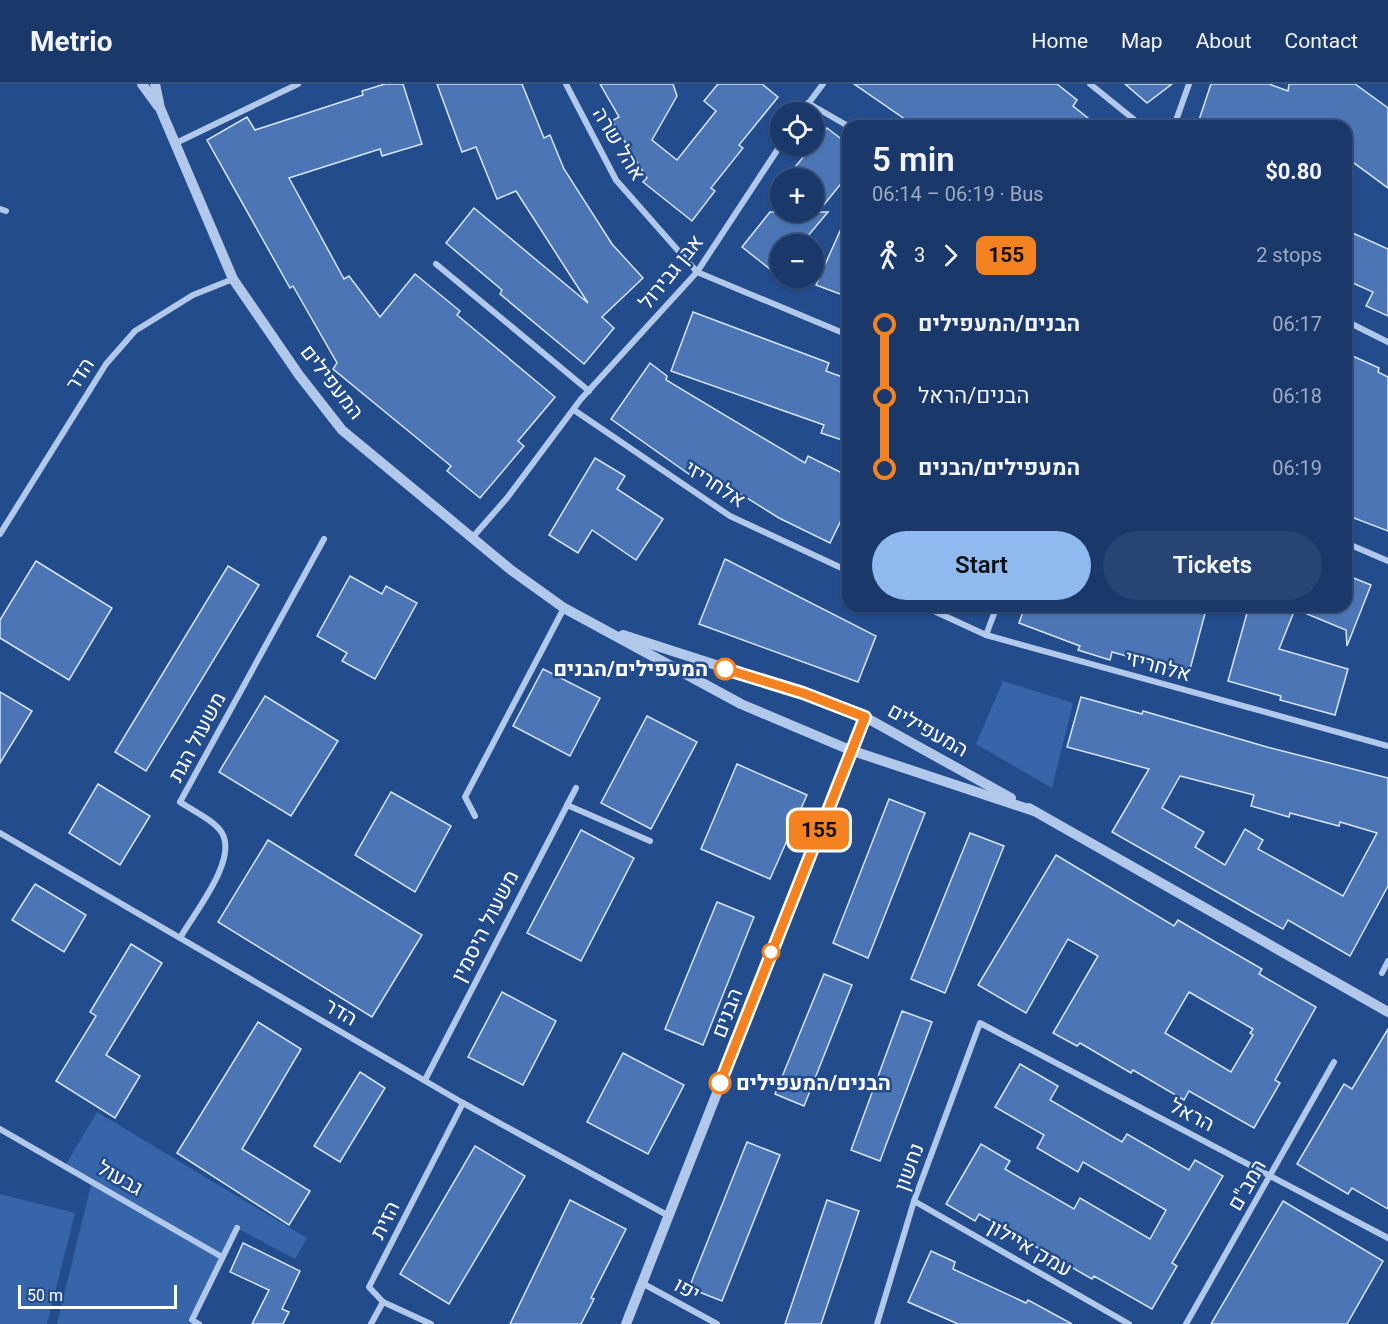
<!DOCTYPE html>
<html lang="en">
<head>
<meta charset="utf-8">
<style>
  :root { --surface:#1a396a; --page:#274472; --text:#f1f3f6; --muted:#9facc1; --line:#38537e; --accent:#90b9f0 }
  body { margin:0; font-family:Roboto,Heebo,sans-serif; background:var(--page); color:var(--text); height:100vh; display:flex; flex-direction:column; font-size:22px; white-space:nowrap }
  * { box-sizing:border-box; margin:0 }
  p { font-size:20px; color:var(--muted) }
  .icon { flex:none; width:33px; height:33px; fill:none; stroke:currentColor; stroke-width:2; stroke-linecap:round; stroke-linejoin:round }
  .map { position:relative; flex:1; overflow:hidden }
  .panel { position:absolute; left:842px; top:36px; width:510px; height:492px; display:flex; flex-direction:column; background:var(--surface); border-radius:18px; box-shadow:0 2px 4px #0004,0 0 0 2px var(--line) }
  .panel>* { flex:none }
  .badge { padding:0 12px; border-radius:9px; font-size:21px; line-height:39px }
  .buttons { position:absolute; left:770px; top:18px; display:grid; gap:12px }
  .buttons a { display:grid; place-items:center; width:54px; height:54px; border-radius:50%; background:var(--surface); box-shadow:0 2px 4px #0004,0 0 0 2px var(--line); font-size:30px }
  .scale { position:absolute; left:18px; bottom:15px; width:159px; box-sizing:border-box; padding-left:6px; border:3px solid #fff; border-top:0; font-size:16px; line-height:21px; white-space:nowrap; color:#fff; -webkit-text-stroke:4px #234c8d; paint-order:stroke }
  .map>.badge { position:absolute; translate:-50% -50%; box-shadow:0 0 0 3px #fff }
  .legs { display:flex; align-items:center; gap:9px; height:66px; padding:0 30px; font-size:20px }
  .legs p { margin-inline-start:auto }
  .head { display:flex; align-items:center; justify-content:space-between; height:102px; padding:0 30px }
  h1 { font-size:33px; font-weight:600; line-height:45px }
  .cta { display:flex; gap:12px; margin-top:auto; padding:12px 30px }
  .cta a { flex:1; height:69px; border-radius:36px; background:var(--accent); color:#111; font-size:24px; font-weight:600; line-height:69px; text-align:center }
  .cta a+a { background:var(--page); color:var(--text) }
  ul { padding:0 30px; list-style:none }
  li { display:flex; align-items:center; gap:21px; height:72px; font-size:22px }
  li i { display:grid; place-items:center; width:9px; height:100%; margin:0 8px; background:currentColor }
  li i::after { content:''; width:15px; height:15px; margin:-8px; border:4px solid; border-radius:50%; background:var(--surface) }
  li p { margin-inline-start:auto }
  li:first-child i { background:linear-gradient(#0000 50%,currentColor 0) }
  li:last-child i { background:linear-gradient(currentColor 50%,#0000 0) }
  header { display:flex; align-items:center; gap:36px; box-sizing:border-box; height:84px; padding:0 30px; background:var(--surface); border-bottom:2px solid var(--line) }
  header strong { font-size:28px }
  nav { display:flex; gap:33px; margin-inline-start:auto; font-size:21px }
  .map>svg:first-child { display:block }
</style>
</head>
<body>
<header>
<strong>Metrio</strong>
<nav><a>Home</a><a>Map</a><a>About</a><a>Contact</a></nav>
</header>
<div class="map">
<svg width="1388" height="1240" viewBox="0 0 1388 1240">
  <rect width="100%" height="100%" fill="#234c8d"/>
  <!-- green -->
  <g fill="#3765aa">
    <polygon points="1003,597 1073,619 1052,704 976,660"/>
    <polygon points="97,1028 307,1154 295,1175 237,1144 190,1240 57,1240 92,1097 65,1082"/>
    <polygon points="0,1110 75,1129 47,1240 0,1240"/>
  </g>
  <!-- building -->
  <g fill="#4b75b4" stroke="#d6e4f8" stroke-width="1.5" fill-rule="evenodd">
    <polygon points="385,0 403,0 422,60 382,72 380,65 289,94 344,195 349,192 380,233 415,190 460,227 457,231 555,313 518,357 524,362 480,414 447,387 451,382 333,285 337,279 293,202 290,204 207,56 247,33 255,46 363,11 362,7"/>
    <polygon points="437,0 522,0 544,54 550,51 564,85 612,160 643,194 602,233 614,244 584,280 500,210 502,206 446,159 474,124 588,219 516,107 497,115 476,63 462,68"/>
    <polygon points="600,0 673,0 677,12 652,56 677,76 716,27 704,17 718,0 762,0 778,13 739,61 743,64 711,104 715,107 692,137 643,98 647,94 612,37 619,33"/>
    <polygon points="854,0 1057,0 1077,16 1073,22 1098,42 915,42"/>
    <polygon points="1125,0 1172,0 1147,19"/>
    <polygon points="1211,0 1269,0 1288,7 1289,0 1355,0 1388,24 1388,104 1346,73 1346,42 1197,42"/>
    <polygon points="827,44 848,60 848,91 818,128 828,128 801,160 780,160 780,193 742,163 770,128 813,128 813,94 786,94"/>
    <polygon points="848,129 848,213 816,201"/>
    <polygon points="1346,146 1388,165 1388,232 1366,222 1373,208 1346,196"/>
    <polygon points="693,228 829,279 826,287 848,295 848,358 821,349 824,341 671,287"/>
    <polygon points="1346,269 1379,284 1378,288 1388,293 1388,447 1346,431"/>
    <polygon points="650,279 667,292 666,296 805,379 808,372 848,392 848,422 830,459 779,434 699,384 693,393 611,335"/>
    <polygon points="595,374 625,392 617,405 663,435 636,476 592,446 578,469 549,451"/>
    <polygon points="725,475 876,552 858,598 699,540"/>
    <polygon points="36,477 112,524 69,596 0,554 0,536"/>
    <polygon points="228,482 259,501 146,687 115,668"/>
    <polygon points="1346,491 1371,501 1347,562 1346,546 1295,525 1279,565 1348,585 1335,631 1280,616 1281,612 1228,597 1249,522 1346,522"/>
    <polygon points="350,492 382,510 386,502 417,519 375,595 342,577 347,569 317,552"/>
    <polygon points="1025,522 1207,522 1189,589 1112,568 1110,576 1078,566 1080,562 1019,539"/>
    <polygon points="543,585 600,614 570,672 513,642"/>
    <polygon points="0,608 32,627 0,679"/>
    <polygon points="265,612 338,657 291,732 219,688"/>
    <path d="M1081,613L1142,630L1143,627L1267,663L1388,694V802L1350,872L1288,836L1283,845L1256,830L1112,748L1149,685L1067,663ZM1180,692L1254,711L1251,722L1289,733L1290,729L1339,742L1340,738L1377,749L1343,812L1258,765L1263,756L1245,745L1225,781L1195,763L1204,748L1162,724Z"/>
    <polygon points="647,632 697,658 651,745 601,719"/>
    <polygon points="737,680 807,711 770,795 701,765"/>
    <polygon points="98,700 150,732 120,781 69,749"/>
    <polygon points="391,708 451,742 415,808 355,771"/>
    <polygon points="889,715 925,729 868,874 833,859"/>
    <polygon points="581,746 634,774 581,877 527,849"/>
    <polygon points="970,749 1004,762 945,909 911,895"/>
    <polygon points="268,756 422,851 372,933 218,838"/>
    <path d="M1056,771L1174,842L1178,836L1217,859L1262,885L1259,890L1316,923L1275,996L1280,999L1254,1044L1189,1007L1184,1016L1133,986L1131,989L1080,959L1077,962L1053,949L1098,872L1068,855L1026,929L978,901ZM1189,908L1253,945L1250,949L1253,951L1231,988L1165,949Z"/>
    <polygon points="35,800 86,831 64,868 12,836"/>
    <polygon points="717,818 754,833 703,961 665,945"/>
    <polygon points="131,860 162,879 106,971 140,992 115,1034 56,997 96,932 90,928"/>
    <polygon points="824,890 852,901 804,1022 775,1010"/>
    <polygon points="502,908 556,937 523,1001 468,973"/>
    <polygon points="902,927 932,938 880,1077 851,1066"/>
    <polygon points="258,938 301,965 242,1065 310,1107 289,1141 177,1069"/>
    <polygon points="1388,945 1388,1125 1352,1104 1348,1110 1297,1080 1344,1000 1352,1005"/>
    <polygon points="623,969 684,1001 648,1070 587,1038"/>
    <polygon points="1020,980 1058,1002 1050,1016 1122,1058 1127,1050 1189,1086 1195,1076 1223,1092 1172,1179 1177,1182 1152,1225 1094,1192 1092,1195 979,1130 975,1137 946,1120 981,1060 1010,1077 1005,1085 1074,1125 1080,1114 1150,1155 1166,1126 1083,1078 1078,1088 1037,1064 1044,1051 995,1023"/>
    <polygon points="360,988 385,1004 340,1078 314,1062"/>
    <polygon points="747,1058 780,1071 722,1217 689,1204"/>
    <polygon points="475,1062 525,1092 449,1220 400,1190"/>
    <polygon points="570,1116 626,1145 591,1214 594,1215 581,1240 510,1240"/>
    <polygon points="827,1116 859,1127 821,1240 785,1240"/>
    <polygon points="1283,1117 1383,1177 1347,1240 1211,1240"/>
    <polygon points="243,1159 300,1187 282,1225 289,1228 283,1240 252,1240 269,1206 230,1188"/>
    <polygon points="931,1167 955,1178 953,1185 1026,1219 1028,1216 1072,1240 958,1240 908,1218"/>
  </g>
  <g fill="none" stroke-linecap="round" stroke-linejoin="round">
    <!-- minor -->
    <g stroke="#b1c8eb" stroke-width="6">
      <polyline points="566,0 616,96 697,188 848,251"/>
      <polyline points="1090,0 1142,42"/>
      <polyline points="808,19 848,42"/>
      <polyline points="802,28 823,0"/>
      <polyline points="1174,42 1189,0"/>
      <polyline points="176,59 298,0"/>
      <polyline points="0,125 6,127"/>
      <polyline points="436,180 589,307"/>
      <polyline points="1346,237 1388,258"/>
      <polyline points="574,326 730,432 848,487"/>
      <polyline points="0,450 106,280 135,247 193,211 233,195"/>
      <polyline points="472,454 507,414 581,315 697,188 780,62"/>
      <polyline points="1346,459 1388,477"/>
      <polyline points="923,522 986,551 1388,662"/>
      <polyline points="986,551 997,522"/>
      <polyline points="567,721 650,757"/>
      <polyline points="475,732 465,713 564,524"/>
      <polyline points="0,749 463,1019 667,1131"/>
      <path d="M180,854C194,829 238,776 222,749C215,737 192,726 180,718L324,455"/>
      <polyline points="1382,889 1388,877"/>
      <polyline points="425,996 576,704"/>
      <polyline points="0,1045 222,1173"/>
      <polyline points="914,1117 1129,1240"/>
      <polyline points="642,1199 717,1240"/>
      <polyline points="199,1240 192,1236 237,1144"/>
      <polyline points="371,1240 383,1218"/>
      <polyline points="431,1240 383,1218 369,1203 463,1019"/>
      <polyline points="877,1240 914,1117 980,939 1388,1154"/>
      <polyline points="1186,1240 1334,978"/>
    </g>
    <!-- tertiary -->
    <g stroke="#b1c8eb" stroke-width="10">
      <polyline points="142,0 158,22"/>
      <polyline points="155,0 160,24 233,195 299,291 342,346 511,486 564,524 741,620 850,666 1034,727"/>
      <polyline points="623,551 803,609 865,633 1011,714"/>
      <polyline points="1029,724 1388,928"/>
      <polyline points="626,1240 865,633"/>
    </g>
  </g>
  <g fill="none" stroke-linecap="round" stroke-linejoin="round">
    <defs>
      <polyline id="line-1" points="720,999 865,633 803,609 725,585"/>
    </defs>
    <!-- line-1 casing -->
    <use href="#line-1" stroke="#fff" stroke-width="14"/>
    <!-- line-1 -->
    <use href="#line-1" stroke="#f58220" stroke-width="9"/>
  </g>
  <!-- markers -->
  <g fill="#fff" stroke="#f58220" stroke-width="3">
    <circle cx="725" cy="585" r="10"/>
    <circle cx="771" cy="868" r="8"/>
    <circle cx="720" cy="999" r="10"/>
  </g>
  <g text-anchor="middle" dominant-baseline="central" stroke-width="5" stroke-linejoin="round" paint-order="stroke">
    <!-- street labels -->
    <g font-size="21" fill="#fff" stroke="#234c8d">
      <text transform="translate(619 60) rotate(59)">אהל שרה</text>
      <text transform="translate(671 188) rotate(-51)">אבן גבירול</text>
      <text transform="translate(80 290) rotate(-57)">הדר</text>
      <text transform="translate(332 298) rotate(52)">המעפילים</text>
      <text transform="translate(715 400) rotate(33)">אלחריזי</text>
      <text transform="translate(1158 582) rotate(15)">אלחריזי</text>
      <text transform="translate(928 646) rotate(29)">המעפילים</text>
      <text transform="translate(197 653) rotate(-62)">משעול הגת</text>
      <text transform="translate(485 842) rotate(-63)">משעול היסמין</text>
      <text transform="translate(341 928) rotate(30)">הדר</text>
      <text transform="translate(727 929) rotate(-69)">הבנים</text>
      <text transform="translate(1192 1031) rotate(27)">הראל</text>
      <text transform="translate(909 1083) rotate(-70)">נחשון</text>
      <text transform="translate(120 1094) rotate(30)">גבעול</text>
      <text transform="translate(1247 1101) rotate(-60)">רמב"ם</text>
      <text transform="translate(385 1136) rotate(-63)">הזית</text>
      <text transform="translate(1030 1164) rotate(30)">עמק איילון</text>
      <text transform="translate(687 1205) rotate(29)">יפו</text>
    </g>
    <!-- stop labels -->
    <g font-size="21" font-weight="bold" fill="#fff" stroke="#234c8d" text-anchor="end">
      <text x="708" y="585">המעפילים/הבנים</text>
      <text x="736" y="999" text-anchor="start">הבנים/המעפילים</text>
    </g>
  </g>
</svg>
<div class="buttons">
<a><svg class="icon" aria-label="locate" viewBox="0 0 24 24"><circle cx="12" cy="12" r="6"/><path d="M12 2v4M12 18v4M2 12h4M18 12h4"/></svg></a>
<a>+</a>
<a>−</a>
</div>
<div class="scale">50 m</div>
<b class="badge" style="left:819px;top:746px;background:#f58220;color:#111">155</b>
<section class="panel">
<div class="head"><div><h1>5 min</h1><p>06:14 – 06:19 · Bus</p></div><b>$0.80</b></div>
<div class="legs"><svg class="icon" aria-label="walk" viewBox="0 0 24 24"><circle cx="13" cy="4" r="2"/><path d="M13 8l-2 6 4 7M11 14l-3 7M7 12l3-4h3l4 4"/></svg>3<svg class="icon" aria-label="forward" viewBox="0 0 24 24"><path d="M9 5l7 7-7 7"/></svg><b class="badge" style="background:#f58220;color:#111">155</b><p>2 stops</p></div>
<ul>
<li><i style="color:#f58220"></i><b>הבנים/המעפילים</b><p>06:17</p></li>
<li><i style="color:#f58220"></i><span>הבנים/הראל</span><p>06:18</p></li>
<li><i style="color:#f58220"></i><b>המעפילים/הבנים</b><p>06:19</p></li>
</ul>
<div class="cta"><a>Start</a><a>Tickets</a></div>
</section>
</div>
</body>
</html>
